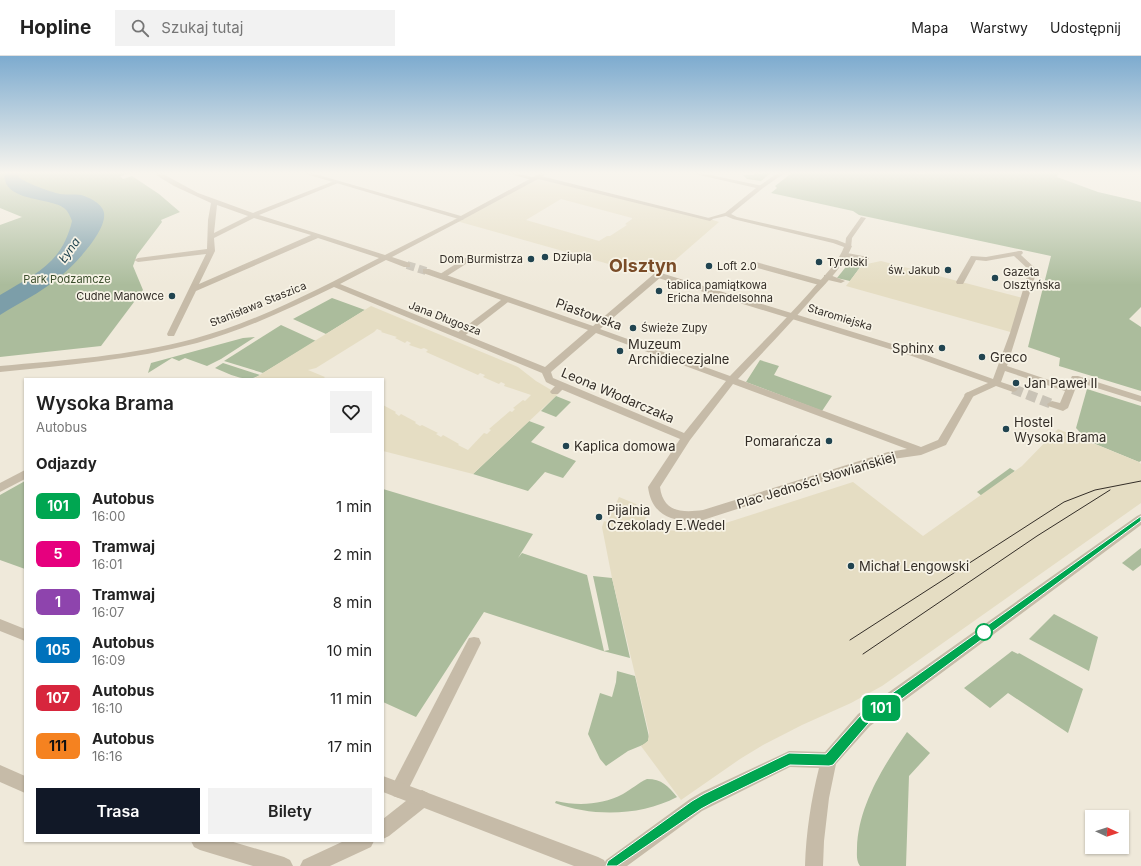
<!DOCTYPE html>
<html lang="pl">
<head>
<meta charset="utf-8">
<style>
  :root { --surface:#fff; --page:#f2f2f2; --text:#222; --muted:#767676; --line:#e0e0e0; --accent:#111827 }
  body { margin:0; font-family:Inter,sans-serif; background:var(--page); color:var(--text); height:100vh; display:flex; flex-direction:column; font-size:15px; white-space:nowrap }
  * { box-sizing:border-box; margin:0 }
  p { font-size:13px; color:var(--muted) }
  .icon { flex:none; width:22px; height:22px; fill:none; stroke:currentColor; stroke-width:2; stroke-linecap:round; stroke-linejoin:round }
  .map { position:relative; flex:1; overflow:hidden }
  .drawer { position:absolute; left:24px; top:322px; width:360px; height:464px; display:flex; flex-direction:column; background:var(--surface); border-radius:0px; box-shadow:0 1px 3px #0004 }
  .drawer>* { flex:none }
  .badge { padding:0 8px; border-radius:6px; font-size:14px; line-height:26px }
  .needle { width:26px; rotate:93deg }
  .buttons { position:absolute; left:1085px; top:754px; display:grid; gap:8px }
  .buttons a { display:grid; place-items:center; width:44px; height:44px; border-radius:0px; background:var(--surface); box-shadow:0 1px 3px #0004; font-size:20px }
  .map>.badge { position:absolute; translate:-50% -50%; box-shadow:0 0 0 2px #fff }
  h2 { padding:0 12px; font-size:15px; line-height:36px }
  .round { display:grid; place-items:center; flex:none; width:42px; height:42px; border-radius:0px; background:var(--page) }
  .summary { display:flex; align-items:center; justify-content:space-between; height:68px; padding:0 12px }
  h1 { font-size:19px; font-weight:600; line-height:30px }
  .primary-button { display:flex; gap:8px; margin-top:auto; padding:8px 12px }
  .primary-button a { flex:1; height:46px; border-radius:0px; background:var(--accent); color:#fff; font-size:16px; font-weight:600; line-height:46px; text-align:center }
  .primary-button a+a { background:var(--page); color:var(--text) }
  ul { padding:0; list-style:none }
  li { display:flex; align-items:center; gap:12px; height:48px; padding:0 12px }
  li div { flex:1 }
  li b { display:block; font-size:15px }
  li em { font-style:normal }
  li .badge { min-width:44px; font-weight:700; text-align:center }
  header { display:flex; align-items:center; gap:24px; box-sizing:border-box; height:56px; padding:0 20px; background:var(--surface); border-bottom:1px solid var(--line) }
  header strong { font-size:19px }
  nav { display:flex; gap:22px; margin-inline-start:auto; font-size:14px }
  .search { width:280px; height:36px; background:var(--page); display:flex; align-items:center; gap:10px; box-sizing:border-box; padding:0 14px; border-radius:0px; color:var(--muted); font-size:15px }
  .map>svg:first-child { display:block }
</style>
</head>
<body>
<header>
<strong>Hopline</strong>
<div class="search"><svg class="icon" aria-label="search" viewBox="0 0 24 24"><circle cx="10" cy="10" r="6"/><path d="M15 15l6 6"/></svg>Szukaj tutaj</div>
<nav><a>Mapa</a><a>Warstwy</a><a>Udostępnij</a></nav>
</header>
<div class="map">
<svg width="1141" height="810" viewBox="0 0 1141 810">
  <rect width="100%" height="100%" fill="#efe9da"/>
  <!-- green -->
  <g fill="#abbc9c">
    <polygon points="0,116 136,116 120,120 123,123 132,120 159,138 180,156 161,164 162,166 137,199 133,210 143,234 101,290 0,301 0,169 22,161 0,152"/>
    <polygon points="754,116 762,118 761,116 772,116 761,125 747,123 743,119 754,119"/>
    <polygon points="793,116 904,116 924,118 926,116 1059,116 1057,121 1098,136 1141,146 1141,251 1129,263 1141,271 1141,335 1059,310 1060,302 1028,291 1051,200 859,159 853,155 771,137 777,132 775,130"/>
    <polygon points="849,207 861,210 850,225 837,222"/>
    <polygon points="332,242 365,254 326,278 293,263"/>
    <polygon points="281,269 316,285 263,317 224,305"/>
    <polygon points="255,281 221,303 207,310 185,302 179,305 172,302 148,317 151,307 243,282"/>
    <polygon points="760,304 779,310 774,319 832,340 822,355 746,326"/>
    <path d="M223,307L260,319C246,328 230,318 215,312Z"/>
    <polygon points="1087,333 1141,350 1141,405 1139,406 1088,385 1076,372"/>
    <polygon points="556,340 571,346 556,361 541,355"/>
    <polygon points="529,365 545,371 531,386 576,405 563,422 545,416 528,435 473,418"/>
    <polygon points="1010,412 1015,415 982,440 977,436"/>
    <polygon points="25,425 25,513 0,504 0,439"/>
    <polygon points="383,433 533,478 518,502 522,497 587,519 604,595 609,594 593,520 612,522 630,602 603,595 484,556 416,661 383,646"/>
    <polygon points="1141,492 1141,509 1133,515 1122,507"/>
    <polygon points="1054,558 1098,581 1089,615 1029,583"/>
    <polygon points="1012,595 1018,598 1019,597 1083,633 1068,677 1008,637 990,652 964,632"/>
    <polygon points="617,615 635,620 649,681 648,685 645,688 628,695 606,710 600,703 588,678 600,637 612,641 616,626"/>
    <path d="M907,676L930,697L909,720L906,810H860C856,804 857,799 857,792C858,750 884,709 907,676Z"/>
    <path d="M647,723C662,723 668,730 677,741C641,760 593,761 555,747L556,745C578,750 602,749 623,738C632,733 638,727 647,723Z"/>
  </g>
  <!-- plaza -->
  <g fill="#e5ddc3" fill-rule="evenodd">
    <path d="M536,120L710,163L719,166L658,219L637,216L453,164ZM561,143L632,162V163L625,168L627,169L610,180H607L599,185L526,164Z"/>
    <polygon points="881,205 1023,242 1014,277 846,230 862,209"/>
    <polygon points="371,250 518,311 536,325 558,338 473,418 383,395 383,349 396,356 395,357 399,360 401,358 416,366 415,367 420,370 422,369 438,377 436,378 441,381 443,379 459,388 458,389 468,394 484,377 487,378 491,374 489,373 510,355 512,356 515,353 513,352 523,344 525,345 531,339 504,330 505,328 501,326 499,328 483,321 485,319 480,317 478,319 426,296 428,294 424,292 421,293 409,289 411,287 407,285 405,287 395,282 397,281 381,276 382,275 377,273 374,276 316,312 308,314 325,321 324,322 326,323 253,323"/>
    <polygon points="1058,373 1139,406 1141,408 1141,447 882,630 851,647 802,669 763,689 740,703 681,744 641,690 648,685 649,677 612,522 602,471 604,465 610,467 608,465 619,441 636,448 651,468 667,474 690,476 710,472 853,426 923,480 1022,410"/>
  </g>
  <!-- water -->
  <path fill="#7c9ea9" d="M5,116H22L18,120C22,126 51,136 60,138C67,139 74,138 81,139C89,141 103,148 104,157C107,176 71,213 57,223C40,237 19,247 0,259V239C35,218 62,208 72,165C70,160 68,155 64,152C49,141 0,146 5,116Z"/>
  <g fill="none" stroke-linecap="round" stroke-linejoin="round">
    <!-- pedestrian-tunnel -->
    <polyline stroke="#c9c3b6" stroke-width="10" stroke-dasharray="10 5" stroke-linecap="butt" points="1013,333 1052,348"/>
    <!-- minor-tunnel -->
    <polyline stroke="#c9c3b6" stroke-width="8" stroke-dasharray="8 4" stroke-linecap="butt" points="407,209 426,215"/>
    <!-- service -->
    <g fill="#c6bba8" fill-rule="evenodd">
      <polygon points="861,161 866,162 852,182 851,192 845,192 846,182"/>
      <polygon points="465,202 468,202 472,204 444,222 441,222 437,220"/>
      <polygon points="750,206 756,206 825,225 826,227 822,229 819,229 750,210"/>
      <polygon points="25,414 25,423 0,436 0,427"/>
      <polygon points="474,581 479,582 481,587 405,740 399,742 393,740 391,734 393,728 469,582"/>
    </g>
    <!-- pedestrian -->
    <g fill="#c6bba8" fill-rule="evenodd">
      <polygon points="299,116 308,116 461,160 537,119 713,163 710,165 538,123 462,164"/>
      <polygon points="779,116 786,116 763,132 759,132 759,130"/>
      <polygon points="1019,195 1022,195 1023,197 1021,199 1037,214 1007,310 1067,330 1072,320 1078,320 1141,340 1141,346 1078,326 1068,352 1063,355 1048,350 1047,348 1052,345 1060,347 1065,335 1005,315 1001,326 1016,331 1018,333 1016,335 1013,336 996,330 972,341 966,341 964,339 966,337 988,327 909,299 655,221 654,219 658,217 661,217 915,295 993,323 1010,277 1029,214 1014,200 986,205 976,204 963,228 957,228 956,226 971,200 986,201"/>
      <polygon points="842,196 868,201 869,203 865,205 862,205 842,200"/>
      <polygon points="824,219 830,219 845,225 841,227 824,223"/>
      <polygon points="505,241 508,241 512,243 463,281 457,281 456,279 457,277"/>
      <path d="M561,327L564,328L566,330L558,338H552L550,336C553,332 556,328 561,327Z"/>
    </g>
    <!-- minor -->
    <g fill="#c6bba8" fill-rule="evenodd">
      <path d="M158,116H166L163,118L198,137L253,157L334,125H338V127L259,159L385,199L460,161H464V163L392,201L410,207V211H404L386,204L340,228L545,311L588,274L423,217V213H429L593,270L655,217H661V221L600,273L730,320C757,292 785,264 811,235C822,222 838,207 844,191L833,187L733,163L726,160L708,164V162L725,157L756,132L686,116H696L763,130V132L731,158L737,161L837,184L852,190C845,208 828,225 815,239C790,268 764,295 738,323L921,391L938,384L966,337L969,336L974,339L946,389L921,399L893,403L703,464C676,467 652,462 648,431L680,383L558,332L546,326L542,317L334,231C290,252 245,274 197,287C133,304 66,309 0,316V310C64,304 130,300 193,283C257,266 320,232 379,202L318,182L196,235L175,278L174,280H168L167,278L206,198L138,206L134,204L138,202L207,193L208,164L211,147L174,130L156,119V117ZM217,149L248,160L214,177ZM254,162L311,179L199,228L215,195L214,182ZM596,277L726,325L684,377L553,322L551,316ZM733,328L907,393L888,396L703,454C682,457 663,456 660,431L690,384Z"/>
      <polygon points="503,116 513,116 535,122 532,124"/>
      <polygon points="541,116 545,116 546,117 543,120 539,120 538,119"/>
      <path d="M1141,458V469L870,670L836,708L829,742L824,785L823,810H805C806,777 811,744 819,712L790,711L702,755L627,810H603L606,804L690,743L702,736L789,695L825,696L858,658L1137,460Z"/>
      <polygon points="0,709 25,720 25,737 0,726"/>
      <polygon points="422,734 428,737 431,743 428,749 389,780 383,783 383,763 416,737"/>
      <polygon points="191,785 230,785 284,801 290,804 293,810 253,810 200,794 194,791"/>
      <polygon points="344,785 374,785 371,791 330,810 300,810 303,804"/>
    </g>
    <!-- tertiary -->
    <g fill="#c6bba8" fill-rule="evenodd">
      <polygon points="0,563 25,573 25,585 0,575"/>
      <polygon points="383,720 598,801 604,804 607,810 574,810 383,736"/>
    </g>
    <!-- tram -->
    <g stroke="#332d27" stroke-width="1">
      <polyline points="850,584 1064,446 1095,434 1141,425"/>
      <polyline points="863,598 1037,480 1110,434"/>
    </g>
  </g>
  <!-- sky -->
  <linearGradient id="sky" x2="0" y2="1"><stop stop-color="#7dabcf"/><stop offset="0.51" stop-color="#f8f5ee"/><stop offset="1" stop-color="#f8f5ee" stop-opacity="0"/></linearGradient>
  <rect width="1141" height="229" fill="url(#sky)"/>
  <!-- line -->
  <polygon fill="#00a651" stroke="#fff" points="1141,460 1141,465 868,668 833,709 829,710 790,709 712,747 701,753 617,810 606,810 608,805 692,745 704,738 789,697 826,698 860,660"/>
  <!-- markers -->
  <g fill="#214450" stroke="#f7f3e6" stroke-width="1.5">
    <circle cx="545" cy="201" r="4"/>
    <circle cx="531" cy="203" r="4"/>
    <circle cx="819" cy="206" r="4"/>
    <circle cx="709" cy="210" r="4"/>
    <circle cx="948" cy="214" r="4"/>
    <circle cx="995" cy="222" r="4"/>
    <circle cx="659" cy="235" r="4"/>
    <circle cx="172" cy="240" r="4"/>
    <circle cx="633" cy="272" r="4"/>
    <circle cx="942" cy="292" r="4"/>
    <circle cx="620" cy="295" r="4"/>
    <circle cx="982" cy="301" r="4"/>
    <circle cx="1016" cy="327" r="4"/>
    <circle cx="1006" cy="373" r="4"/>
    <circle cx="829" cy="385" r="4"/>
    <circle cx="566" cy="390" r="4"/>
    <circle cx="599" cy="461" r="4"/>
    <circle cx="851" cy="510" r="4"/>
  </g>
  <circle fill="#fff" stroke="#00a651" stroke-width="2" cx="984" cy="576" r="8"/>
  <g text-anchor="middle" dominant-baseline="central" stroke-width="3.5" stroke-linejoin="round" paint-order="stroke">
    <!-- far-poi labels -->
    <g font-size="11" fill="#332d27" stroke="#f7f3e6" text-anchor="start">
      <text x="553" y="201">Dziupla</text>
      <text x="523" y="203" text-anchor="end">Dom Burmistrza</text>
      <text x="827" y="206">Tyrolski</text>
      <text x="717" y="210">Loft 2.0</text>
      <text x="940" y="214" text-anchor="end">św. Jakub</text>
      <text x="1003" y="216">Gazeta<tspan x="1003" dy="13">Olsztyńska</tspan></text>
      <text x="667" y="229">tablica pamiątkowa<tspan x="667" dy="13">Ericha Mendelsohna</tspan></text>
      <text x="164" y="240" text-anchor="end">Cudne Manowce</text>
      <text x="641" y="272">Świeże Zupy</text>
    </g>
    <!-- far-park labels -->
    <g font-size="11" fill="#3c4f2d" stroke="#f7f3e6">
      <text x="67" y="223">Park Podzamcze</text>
    </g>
    <!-- far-street labels -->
    <g font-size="11" fill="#332d27" stroke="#f7f3e6">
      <text transform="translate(258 248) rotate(-22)">Stanisława Staszica</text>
      <text transform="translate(840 261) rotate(17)">Staromiejska</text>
      <text transform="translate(445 262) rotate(21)">Jana Długosza</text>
    </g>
    <!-- far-water labels -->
    <g font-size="12" font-style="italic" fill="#214450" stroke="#f7f3e6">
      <text transform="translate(69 194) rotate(-54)">Łyna</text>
    </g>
    <!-- street labels -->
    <g font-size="13" fill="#332d27" stroke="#f7f3e6">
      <text transform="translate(589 258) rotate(20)">Piastowska</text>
      <text transform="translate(618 339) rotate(23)">Leona Włodarczaka</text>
      <text transform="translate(816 424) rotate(-17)">Plac Jedności Słowiańskiej</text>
    </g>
    <!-- poi labels -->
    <g font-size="13" fill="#332d27" stroke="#f7f3e6" text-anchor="start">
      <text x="628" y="288">Muzeum<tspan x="628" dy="15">Archidiecezjalne</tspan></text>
      <text x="934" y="292" text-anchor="end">Sphinx</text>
      <text x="990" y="301">Greco</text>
      <text x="1024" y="327">Jan Paweł II</text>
      <text x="1014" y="366">Hostel<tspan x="1014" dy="15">Wysoka Brama</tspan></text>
      <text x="821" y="385" text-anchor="end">Pomarańcza</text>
      <text x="574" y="390">Kaplica domowa</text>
      <text x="607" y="454">Pijalnia<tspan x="607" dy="15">Czekolady E.Wedel</tspan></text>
      <text x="859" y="510">Michał Lengowski</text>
    </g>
    <!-- far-town labels -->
    <g font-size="18" font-weight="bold" fill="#7a4c28" stroke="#f7f3e6">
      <text x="643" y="209">Olsztyn</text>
    </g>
  </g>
</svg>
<div class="buttons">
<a><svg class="needle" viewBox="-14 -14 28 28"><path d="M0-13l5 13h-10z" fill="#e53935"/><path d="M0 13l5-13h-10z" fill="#767676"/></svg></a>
</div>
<b class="badge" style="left:881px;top:652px;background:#00a651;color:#fff">101</b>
<section class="drawer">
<div class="summary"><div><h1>Wysoka Brama</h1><p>Autobus</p></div><a class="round"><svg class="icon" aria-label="heart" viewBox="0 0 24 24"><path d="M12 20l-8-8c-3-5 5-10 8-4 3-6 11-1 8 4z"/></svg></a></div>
<h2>Odjazdy</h2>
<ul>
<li><span class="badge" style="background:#00a651;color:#fff">101</span><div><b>Autobus</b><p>16:00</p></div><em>1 min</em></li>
<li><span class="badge" style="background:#e6007e;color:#fff">5</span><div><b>Tramwaj</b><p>16:01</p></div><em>2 min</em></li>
<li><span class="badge" style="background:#8e44ad;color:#fff">1</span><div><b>Tramwaj</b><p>16:07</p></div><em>8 min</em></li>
<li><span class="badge" style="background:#0072bc;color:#fff">105</span><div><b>Autobus</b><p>16:09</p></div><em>10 min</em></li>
<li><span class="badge" style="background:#d7263d;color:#fff">107</span><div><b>Autobus</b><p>16:10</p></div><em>11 min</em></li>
<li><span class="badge" style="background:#f58220;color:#111">111</span><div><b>Autobus</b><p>16:16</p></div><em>17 min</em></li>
</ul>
<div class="primary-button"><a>Trasa</a><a>Bilety</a></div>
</section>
</div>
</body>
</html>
